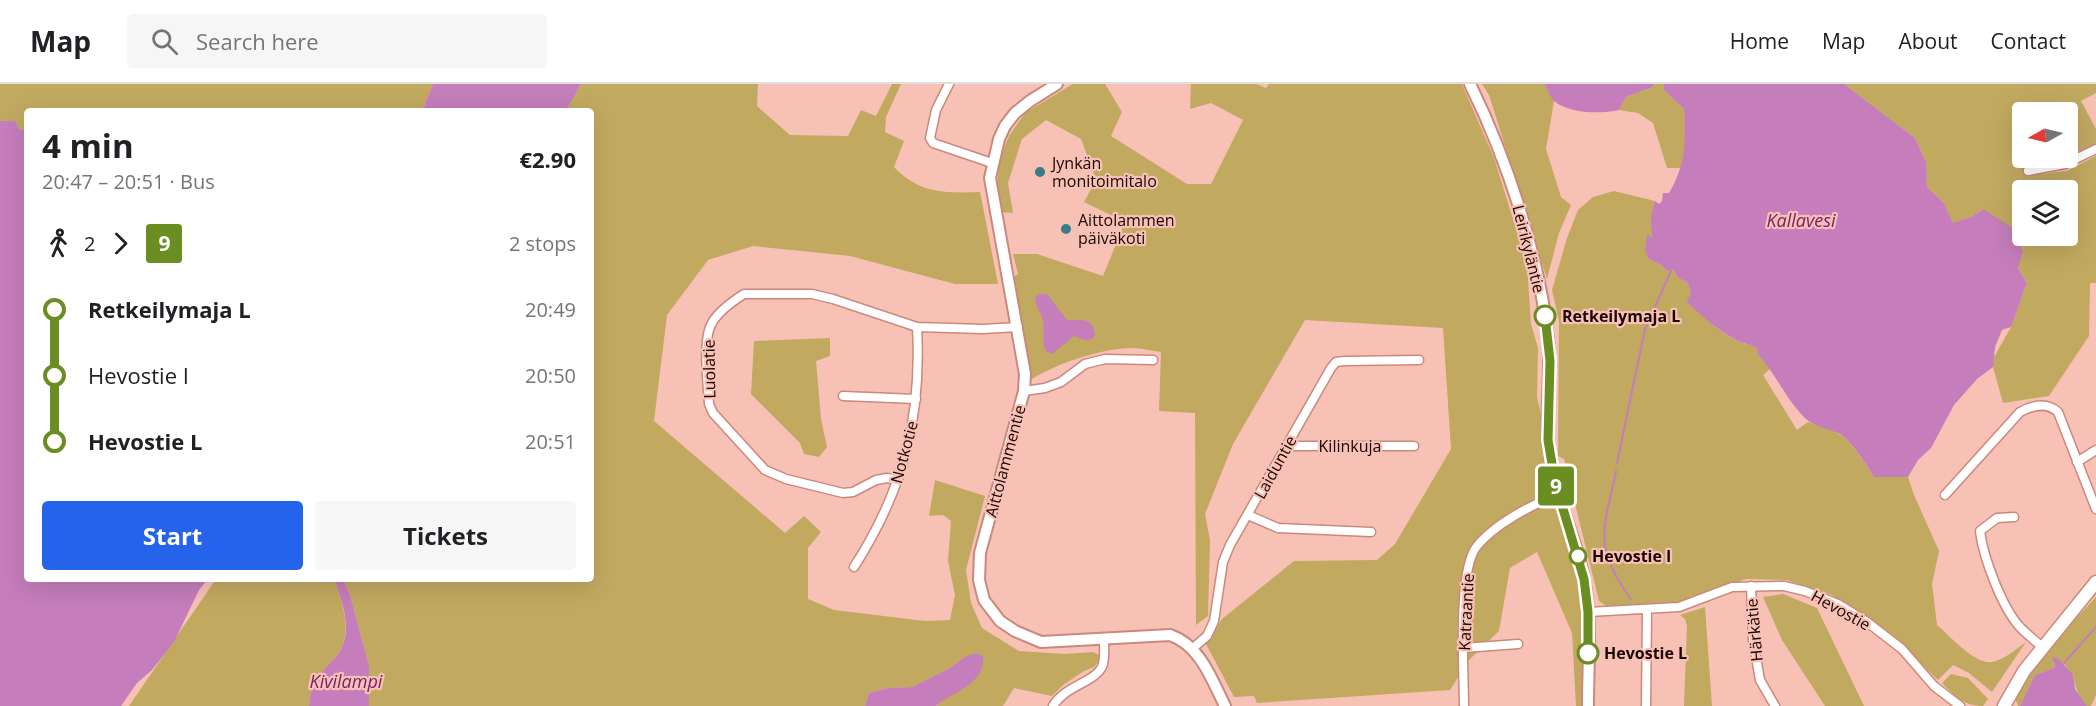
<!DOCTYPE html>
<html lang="en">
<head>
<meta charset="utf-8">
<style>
  :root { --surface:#fff; --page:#f6f6f6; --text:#202124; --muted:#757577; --line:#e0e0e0; --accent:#2563eb }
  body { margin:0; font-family:"Open Sans",sans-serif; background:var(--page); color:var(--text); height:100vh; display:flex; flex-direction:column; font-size:22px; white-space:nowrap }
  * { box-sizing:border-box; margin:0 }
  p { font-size:20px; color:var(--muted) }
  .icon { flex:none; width:33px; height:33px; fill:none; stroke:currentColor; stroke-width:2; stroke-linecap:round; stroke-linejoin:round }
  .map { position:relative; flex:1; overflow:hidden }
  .sheet { position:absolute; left:24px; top:24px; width:570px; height:474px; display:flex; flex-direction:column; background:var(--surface); border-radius:6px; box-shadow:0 6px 24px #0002 }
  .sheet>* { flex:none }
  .badge { padding:0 12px; border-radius:4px; font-size:21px; line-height:39px }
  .needle { width:39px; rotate:262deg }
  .buttons { position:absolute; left:2012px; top:18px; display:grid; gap:12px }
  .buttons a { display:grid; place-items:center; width:66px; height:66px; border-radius:6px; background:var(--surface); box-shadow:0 6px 24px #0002; font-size:30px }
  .map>.badge { position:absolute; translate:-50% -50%; box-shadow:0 0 0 3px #fff }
  .legs { display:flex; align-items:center; gap:9px; height:66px; padding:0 18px; font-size:20px }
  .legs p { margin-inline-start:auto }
  .head { display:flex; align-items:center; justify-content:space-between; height:102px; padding:0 18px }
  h1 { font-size:33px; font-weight:700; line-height:45px }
  .action { display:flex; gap:12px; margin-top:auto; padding:12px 18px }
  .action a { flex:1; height:69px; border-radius:6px; background:var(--accent); color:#fff; font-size:24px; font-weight:700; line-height:69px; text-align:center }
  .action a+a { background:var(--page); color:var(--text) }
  ul { padding:0 18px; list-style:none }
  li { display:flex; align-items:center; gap:21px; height:66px; font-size:22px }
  li i { display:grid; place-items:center; width:9px; height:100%; margin:0 8px; background:currentColor }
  li i::after { content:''; width:15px; height:15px; margin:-8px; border:4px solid; border-radius:50%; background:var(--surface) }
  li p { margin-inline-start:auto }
  li:first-child i { background:linear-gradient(#0000 50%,currentColor 0) }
  li:last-child i { background:linear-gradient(currentColor 50%,#0000 0) }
  header { display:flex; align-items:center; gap:36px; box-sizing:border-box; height:84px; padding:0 30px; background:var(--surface); border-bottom:2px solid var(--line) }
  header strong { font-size:28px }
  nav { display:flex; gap:33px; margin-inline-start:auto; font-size:21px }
  .search { width:420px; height:54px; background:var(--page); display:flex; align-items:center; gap:15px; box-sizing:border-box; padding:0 21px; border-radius:6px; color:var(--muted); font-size:22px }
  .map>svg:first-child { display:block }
</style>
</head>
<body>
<header>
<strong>Map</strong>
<div class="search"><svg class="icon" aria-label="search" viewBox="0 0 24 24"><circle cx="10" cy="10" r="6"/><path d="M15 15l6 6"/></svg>Search here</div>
<nav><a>Home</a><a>Map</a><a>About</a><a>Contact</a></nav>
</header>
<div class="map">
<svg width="2096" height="622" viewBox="0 0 2096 622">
  <rect width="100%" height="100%" fill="#f8c1b5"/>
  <!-- green -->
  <g fill="#c1a960" fill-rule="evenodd">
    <polygon points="0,0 433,0 422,27 27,27 27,46 20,46 15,37 0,37"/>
    <path d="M581,0H758L757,22L790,51L848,52L861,26L876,32L892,0H901L886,33L885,48L904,57L894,83C920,110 945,109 980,108L998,200H955L850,172L753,162L708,176L667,231L654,337L785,449L804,432L821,448L808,464V515L834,526L925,537L950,536L955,511L948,477L951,437L943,431L929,432L935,396L985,412L966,486L971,519L982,544L1019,567L1065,570L1093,568L1099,571L1098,578L1094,583L1084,587L1063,601L1052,612L1014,604L1003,622H936L947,613L964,604L963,574L950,584L912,603L888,604L869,609L865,622H369V581L350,511L343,495H591V27H566Z"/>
    <path d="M1073,0H1105L1122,28L1111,52L1187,100H1211L1243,36L1211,19L1190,25L1191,0H1256L1266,4L1269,0H1462L1494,74L1527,180L1531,240L1538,264L1537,313L1586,527V622H1576L1572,549L1537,468L1510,484L1499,547L1469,576L1450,606L1257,619L1254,612L1234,613L1206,560L1222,535L1294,477L1377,476L1395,460L1451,365L1443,244L1305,236L1233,360L1205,430L1210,456L1208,532L1196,541L1195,329L1159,327L1161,268C1152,267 1142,264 1133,264C1102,264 1054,280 1029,297L1012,194L1018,190L1013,170H1037L1103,192L1125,138L1084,118L1096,96L1081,55L1046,36L1022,55L1008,99L1013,129L1001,128L997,103L999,76L1009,52L1025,29Z"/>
    <polygon points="1482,0 1545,0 1554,17 1546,65 1561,113 1571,121 1559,149 1547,195 1489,11"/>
    <polygon points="1654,0 1664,0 1664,6 1684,25 1686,58 1681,84 1667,84 1653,39 1638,29 1619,26 1626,13 1653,3"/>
    <path d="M1844,0H2096V9L2081,17L2096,45V59L2067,73V28H2022V74H2065L2033,81L2040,90L2067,87L2096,72V199H2090L2089,252L2049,312L2003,319L1993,283V275L2011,243L2027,199L1983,125L1971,133L1953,140L1943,118L1927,103L1926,78L1915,54ZM2022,106H2067V152H2022Z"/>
    <path d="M1614,107L1655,117L1652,126L1654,155L1648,151L1649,175L1661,181L1667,187L1674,186L1678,194L1687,198C1697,228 1712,245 1740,258C1747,261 1752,260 1758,265L1757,269L1771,284L1763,291L1797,346L1808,338C1819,342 1831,345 1841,351C1849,355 1869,384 1874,393H1908L1914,411L1939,467L1932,500L1937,541C1950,552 1975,581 1992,578C2004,576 2016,565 2026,558L1992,608L1969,589L1953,581L1938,596L1889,548L1832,511L1786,496L1746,495L1673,520L1608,523L1599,517L1564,375L1558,372L1559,237L1552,206L1567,154L1578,126L1593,113Z"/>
    <polygon points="830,254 830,272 816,277 821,335 827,363 819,373 804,370 800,359 751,310 754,257"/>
    <path d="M216,495H334C342,517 352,545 340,567C337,572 332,577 328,581C316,594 310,604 309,622H129Z"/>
    <polygon points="1783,510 1817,524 1864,622 1825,622 1782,556 1763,513"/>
    <path d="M2096,513V611L2091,622H2087C2078,612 2075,603 2073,590L2068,586L2064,579L2053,578L2055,581L2054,584L2035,591L2020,622H2018L2015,614C2028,580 2071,541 2096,513Z"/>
    <polygon points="1705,523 1712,622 1684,622 1687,542 1685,535 1680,531"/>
    <path d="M1951,590L1968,594L1988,615L1983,622C1964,622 1955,612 1942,599Z"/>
  </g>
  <!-- water -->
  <g fill="#c57dbb">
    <polygon points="433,0 581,0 566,27 422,27"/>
    <path d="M1545,0H1654L1653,3L1626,13L1619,26C1600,30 1570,30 1554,17C1550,13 1547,5 1545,0Z"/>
    <path d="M1664,0H1844L1915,54L1926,78L1927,103L1943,118L1953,139L1971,133L1983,125L2011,143L2023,168L2018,184L2027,199L2011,243L2002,246L1995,263L1993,283L1977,295L1954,321L1931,364L1918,376L1908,393H1874C1869,384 1849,354 1840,350C1830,345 1815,343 1806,335C1786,316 1776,290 1757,269L1758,265C1751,260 1744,260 1736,256C1717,246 1703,233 1687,218L1691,209L1687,198L1678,194L1674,186L1667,187L1661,181L1649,175L1645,166L1647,150L1653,154C1650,141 1650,130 1655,117L1659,120L1662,117L1663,109H1669C1686,80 1686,58 1684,25L1664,6Z"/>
    <polygon points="0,37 15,37 20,46 27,46 27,495 208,495 199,506 174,558 152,586 137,599 121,622 0,622"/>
    <path d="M1040,210H1047L1067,236C1082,237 1093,232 1095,251L1092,255L1085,256L1074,252L1052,270L1046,267C1041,257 1045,248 1043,237C1042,229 1035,222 1035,213Z"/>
    <path d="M334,495H343L350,511L369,581V622H309C310,604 316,594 328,581C332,577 337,572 340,567C353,545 342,517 334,495Z"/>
    <path d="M975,569L983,572C985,601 955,606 936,622H865L869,609L888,604L912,603L950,584L963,574Z"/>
    <path d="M2054,573C2065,578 2065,584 2073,590L2075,605L2087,622H2020L2035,591L2054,584L2055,581L2052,574Z"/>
  </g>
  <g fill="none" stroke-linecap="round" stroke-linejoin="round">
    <!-- stream -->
    <g stroke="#c57dbb" stroke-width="2">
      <polyline points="1617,379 1645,245 1671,187"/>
      <path d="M1616,387C1612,410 1602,437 1605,461C1607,480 1620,500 1631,515"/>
      <polyline points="2064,579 2096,543"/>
    </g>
    <defs>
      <g id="minor">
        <polyline points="949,0 936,26 930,54 933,59 992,79"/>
        <polyline points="2028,87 2065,80 2096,65"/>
        <polyline points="1024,307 1045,304 1061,298 1085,280 1105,275 1153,276"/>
        <polyline points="843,312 916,315"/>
        <polyline points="1287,362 1414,362"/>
        <polyline points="2077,378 2096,366"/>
        <path d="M898,396L887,394L876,396L853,408L843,409L786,395L765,386L713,329L709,320C708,301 702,255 712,239C718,228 733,217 744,210H812L833,215L917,243L983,245L1018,243"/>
        <path d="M1945,411L2020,328C2033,321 2047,318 2058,328L2096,425"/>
        <polyline points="1248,431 1278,444 1371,448"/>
        <path d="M2014,433L1997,434L1980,447C1983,473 2002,523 2019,542C2026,550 2035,556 2043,564"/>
        <path d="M854,483C903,407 922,334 917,243"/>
        <polyline points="1751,502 1753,556 1760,596 1775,622"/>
        <polyline points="1588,528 1679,523 1732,503 1784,502 1805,507 1838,520 1867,538 1902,565 1934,602 1960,622"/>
        <polyline points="1193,564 1207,552 1214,537 1223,478 1230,461 1331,284 1336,278 1344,277 1419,276"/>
        <polyline points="1464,564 1518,560"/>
        <path d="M1053,622C1065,601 1098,598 1103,580C1105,572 1104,563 1104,556"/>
        <path d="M1464,622C1464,588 1457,486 1477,462C1495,440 1532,421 1558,410"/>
        <polyline points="1646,622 1647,526"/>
      </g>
      <g id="tertiary">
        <path d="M1057,0L1030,17L1015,29L1005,42L999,55L990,94L1025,290L1024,307L980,469L979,496L984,516L1000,537L1015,547L1041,558L1170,551C1200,561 1212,596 1225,622"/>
        <path d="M1470,0C1506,73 1540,174 1548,255C1552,291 1544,328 1549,364C1551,376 1552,388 1555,400C1564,432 1578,462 1584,495C1592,537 1588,580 1588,622"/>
      </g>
      <polyline id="secondary" points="2004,622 2024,587 2096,498"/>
    </defs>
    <!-- minor casing -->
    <use href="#minor" stroke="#ca897c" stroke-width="11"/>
    <!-- tertiary casing -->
    <use href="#tertiary" stroke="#ca897c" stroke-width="14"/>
    <!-- secondary casing -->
    <use href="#secondary" stroke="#ca897c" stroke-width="15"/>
    <!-- minor -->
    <use href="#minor" stroke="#fff" stroke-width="8"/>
    <!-- tertiary -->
    <use href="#tertiary" stroke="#fff" stroke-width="10"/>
    <!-- secondary -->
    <use href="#secondary" stroke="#fff" stroke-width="12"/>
  </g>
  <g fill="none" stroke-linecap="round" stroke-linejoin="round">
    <defs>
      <polyline id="line-1" points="1545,232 1550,277 1548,356 1555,398 1584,495 1588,528 1588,569"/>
    </defs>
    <!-- line-1 casing -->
    <use href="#line-1" stroke="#fff" stroke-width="14"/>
    <!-- line-1 -->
    <use href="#line-1" stroke="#6b8e23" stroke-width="9"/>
  </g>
  <!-- markers -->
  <g fill="#377c89" stroke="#f8c1b5" stroke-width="2">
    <circle cx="1040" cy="88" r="6"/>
    <circle cx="1066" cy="145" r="6"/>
  </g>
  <g fill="#fff" stroke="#6b8e23" stroke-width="3">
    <circle cx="1545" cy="232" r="10"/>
    <circle cx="1578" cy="472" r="8"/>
    <circle cx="1588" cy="569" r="10"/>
  </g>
  <g text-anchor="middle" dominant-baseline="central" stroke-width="4.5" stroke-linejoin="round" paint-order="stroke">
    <!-- poi labels -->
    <g font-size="16" fill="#1b0503" stroke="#f8c1b5" text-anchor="start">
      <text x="1052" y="79">Jynkän<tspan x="1052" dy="18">monitoimitalo</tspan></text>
      <text x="1078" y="136">Aittolammen<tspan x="1078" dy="18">päiväkoti</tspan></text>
    </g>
    <!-- street labels -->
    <g font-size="16" fill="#1b0503" stroke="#f8c1b5">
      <text transform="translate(1529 165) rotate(76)">Leirikyläntie</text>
      <text transform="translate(709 285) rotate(-91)">Luolatie</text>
      <text x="1350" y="362">Kilinkuja</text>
      <text transform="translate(904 368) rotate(-75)">Notkotie</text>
      <text transform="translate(1005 377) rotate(-75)">Aittolammentie</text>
      <text transform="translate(1275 383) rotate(-61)">Laiduntie</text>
      <text transform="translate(1841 526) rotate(29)">Hevostie</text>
      <text transform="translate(1466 528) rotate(-87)">Katraantie</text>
      <text transform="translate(1754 546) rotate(-95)">Härkätie</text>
    </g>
    <!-- stop labels -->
    <g font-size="16" font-weight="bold" fill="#1b0503" stroke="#f8c1b5" text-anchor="start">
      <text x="1562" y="232">Retkeilymaja L</text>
      <text x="1592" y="472">Hevostie I</text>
      <text x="1604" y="569">Hevostie L</text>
    </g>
    <!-- water labels -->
    <g font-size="18" font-style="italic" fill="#75206d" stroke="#f8c1b5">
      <text x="1801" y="136">Kallavesi</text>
      <text x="346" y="597">Kivilampi</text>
    </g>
  </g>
</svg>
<div class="buttons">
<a><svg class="needle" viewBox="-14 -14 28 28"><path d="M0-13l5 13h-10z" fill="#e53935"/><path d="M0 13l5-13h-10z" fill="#757577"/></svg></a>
<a><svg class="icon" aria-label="layers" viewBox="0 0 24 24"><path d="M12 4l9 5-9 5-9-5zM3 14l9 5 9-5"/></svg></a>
</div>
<b class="badge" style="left:1556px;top:402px;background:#6b8e23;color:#fff">9</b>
<section class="sheet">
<div class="head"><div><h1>4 min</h1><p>20:47 – 20:51 · Bus</p></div><b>€2.90</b></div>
<div class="legs"><svg class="icon" aria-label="walk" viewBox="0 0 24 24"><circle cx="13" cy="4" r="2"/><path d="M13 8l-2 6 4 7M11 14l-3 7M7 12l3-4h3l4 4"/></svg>2<svg class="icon" aria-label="forward" viewBox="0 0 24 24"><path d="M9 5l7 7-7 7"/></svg><b class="badge" style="background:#6b8e23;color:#fff">9</b><p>2 stops</p></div>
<ul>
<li><i style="color:#6b8e23"></i><b>Retkeilymaja L</b><p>20:49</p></li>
<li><i style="color:#6b8e23"></i><span>Hevostie I</span><p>20:50</p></li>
<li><i style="color:#6b8e23"></i><b>Hevostie L</b><p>20:51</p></li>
</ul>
<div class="action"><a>Start</a><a>Tickets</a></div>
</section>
</div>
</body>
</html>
